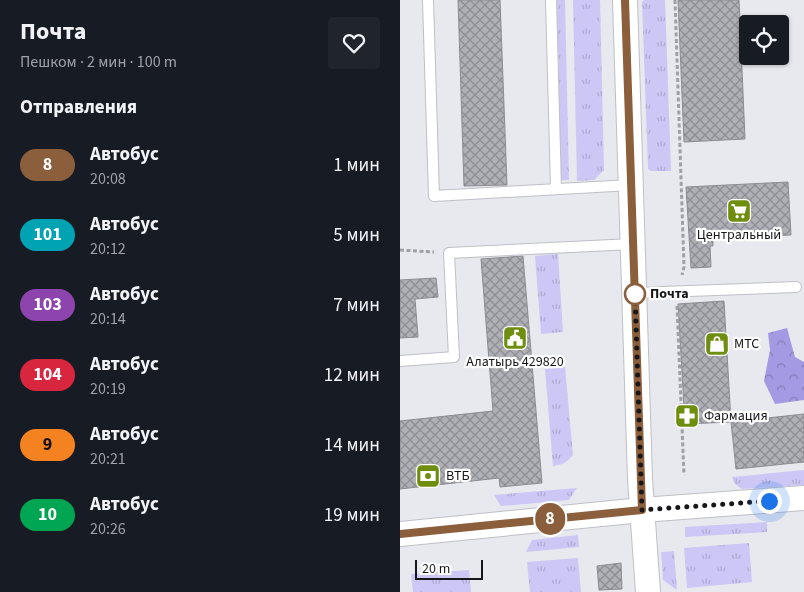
<!DOCTYPE html>
<html lang="ru">
<head>
<meta charset="utf-8">
<style>
  :root { --surface:#171b24; --page:#20242c; --text:#f1f3f6; --muted:#9ea1a6 }
  body { margin:0; font-family:"Source Sans 3",sans-serif; background:var(--page); color:var(--text); height:100vh; display:flex; flex-direction:column; font-size:19px; white-space:nowrap }
  * { box-sizing:border-box; margin:0 }
  p { font-size:16px; color:var(--muted) }
  .icon { flex:none; width:28px; height:28px; fill:none; stroke:currentColor; stroke-width:2; stroke-linecap:round; stroke-linejoin:round }
  .map { position:relative; flex:1; overflow:hidden }
  .details { display:flex; flex-direction:column; background:var(--surface); width:400px }
  .details>* { flex:none }
  .badge { padding:0 10px; border-radius:16px; font-size:18px; line-height:32px }
  .controls { position:absolute; left:339px; top:15px; display:grid; gap:10px }
  .controls a { display:grid; place-items:center; width:50px; height:50px; border-radius:5px; background:var(--surface); box-shadow:0 1px 4px #0004; font-size:25px }
  .scale { position:absolute; left:15px; bottom:12px; width:68px; box-sizing:border-box; padding-left:5px; border:2px solid #171719; border-top:0; font-size:14px; line-height:18px; white-space:nowrap; color:#171719; -webkit-text-stroke:4px #fff; paint-order:stroke }
  .you { position:absolute; width:25px; height:25px; margin:-12px; border:4px solid #fff; border-radius:50%; background:#1a73e8; box-shadow:0 0 0 8px #1a73e833 }
  .map>.badge { position:absolute; translate:-50% -50%; box-shadow:0 0 0 2px #fff }
  h2 { padding:0 20px; font-size:19px; line-height:45px }
  .round { display:grid; place-items:center; flex:none; width:52px; height:52px; border-radius:5px; background:var(--page) }
  .head { display:flex; align-items:center; justify-content:space-between; height:85px; padding:0 20px }
  h1 { font-size:24px; font-weight:700; line-height:38px }
  ul { padding:0; list-style:none }
  li { display:flex; align-items:center; gap:15px; height:70px; padding:0 20px }
  li div { flex:1 }
  li b { display:block; font-size:19px }
  li em { font-style:normal }
  li .badge { min-width:55px; font-weight:700; text-align:center }
  main { display:flex; flex:1; min-height:0 }
  .map>svg:first-child { display:block }
</style>
</head>
<body>
<main>
<section class="details">
<div class="head"><div><h1>Почта</h1><p>Пешком · 2 мин · 100 m</p></div><a class="round"><svg class="icon" aria-label="heart" viewBox="0 0 24 24"><path d="M12 20l-8-8c-3-5 5-10 8-4 3-6 11-1 8 4z"/></svg></a></div>
<h2>Отправления</h2>
<ul>
<li><span class="badge" style="background:#8b5e3c;color:#fff">8</span><div><b>Автобус</b><p>20:08</p></div><em>1 мин</em></li>
<li><span class="badge" style="background:#00a3b4;color:#fff">101</span><div><b>Автобус</b><p>20:12</p></div><em>5 мин</em></li>
<li><span class="badge" style="background:#8e44ad;color:#fff">103</span><div><b>Автобус</b><p>20:14</p></div><em>7 мин</em></li>
<li><span class="badge" style="background:#d7263d;color:#fff">104</span><div><b>Автобус</b><p>20:19</p></div><em>12 мин</em></li>
<li><span class="badge" style="background:#f58220;color:#111">9</span><div><b>Автобус</b><p>20:21</p></div><em>14 мин</em></li>
<li><span class="badge" style="background:#00a651;color:#fff">10</span><div><b>Автобус</b><p>20:26</p></div><em>19 мин</em></li>
</ul>
</section>
<div class="map">
<svg width="404" height="592" viewBox="0 0 404 592">
  <defs>
    <pattern id="grass-tufts" width="24" height="20" patternUnits="userSpaceOnUse" patternTransform="scale(1.25)"><rect width="24" height="20" fill="#ccc7f5"/><path d="M3 7l-1-3M5 7V3M7 7l1-3M15 17l-1-3M17 17v-4M19 17l1-3" fill="none" stroke="#aeaad1"/></pattern>
    <pattern id="forest-crowns" width="20" height="18" patternUnits="userSpaceOnUse" patternTransform="scale(1.25)"><rect width="20" height="18" fill="#a49ae3"/><path d="M2 6a3 3 0 1 1 6 0M12 15a3 3 0 1 1 6 0" fill="none" stroke="#857db7"/></pattern>
    <pattern id="building-cross-hatch" width="8" height="8" patternUnits="userSpaceOnUse" patternTransform="scale(1.25)"><rect width="8" height="8" fill="#afafb6"/><path d="M0 0l8 8M0 8l8-8" fill="none" stroke="#8d8d93"/></pattern>
  </defs>
  <rect width="100%" height="100%" fill="#e8e8ef"/>
  <!-- grass -->
  <g fill="url(#grass-tufts)">
    <polygon points="157,0 165,0 169,180 161,180"/>
    <polygon points="173,0 200,0 204,170 194,180 177,181"/>
    <polygon points="244,0 265,0 271,171 251,171 248,169 242,2"/>
    <polygon points="158,254 163,332 141,334 135,256"/>
    <path d="M165,367L173,455C167,462 163,465 153,466L145,369Z"/>
    <polygon points="404,470 404,485 342,489 335,484 332,477"/>
    <polygon points="177,488 169,500 101,506 94,495"/>
    <polygon points="367,522 367,532 285,537 285,527"/>
    <polygon points="178,535 179,547 126,552 132,540"/>
    <polygon points="349,543 352,582 287,588 284,548"/>
    <polygon points="274,551 277,590 263,580 261,552"/>
    <polygon points="178,558 181,592 130,592 127,562"/>
    <polygon points="69,570 71,592 13,592 11,574"/>
  </g>
  <!-- forest -->
  <polygon fill="url(#forest-crowns)" points="387,328 395,357 404,362 404,400 375,404 364,381 370,350 368,333"/>
  <!-- building -->
  <g fill="url(#building-cross-hatch)" stroke="#8b8b91">
    <polygon points="58,0 100,0 107,185 64,186"/>
    <polygon points="278,0 339,0 345,139 284,142"/>
    <polygon points="388,182 391,235 313,238 313,246 310,246 311,267 291,268 286,187"/>
    <polygon points="123,256 142,483 100,487 99,478 0,489 0,421 93,411 81,259"/>
    <polygon points="36,278 38,297 15,299 18,337 0,338 0,280"/>
    <polygon points="324,301 331,422 285,424 278,304"/>
    <polygon points="404,414 404,462 336,469 331,422"/>
    <polygon points="221,563 222,589 199,590 197,566"/>
  </g>
  <g fill="none" stroke-linecap="round" stroke-linejoin="round">
    <defs>
      <g id="service">
        <polyline points="28,0 34,196 231,185"/>
        <polyline points="151,0 156,189"/>
        <polyline points="235,293 396,287"/>
        <polyline points="0,361 54,357 49,253 233,244"/>
      </g>
      <g id="tertiary">
        <polyline points="225,0 240,479 248,592"/>
        <polyline points="0,534 242,510 404,498"/>
      </g>
    </defs>
    <!-- service casing -->
    <use href="#service" stroke="#bfbfc6" stroke-width="12"/>
    <!-- tertiary casing -->
    <use href="#tertiary" stroke="#bfbfc6" stroke-width="26"/>
    <!-- path -->
    <g stroke="#9f9fa4" stroke-width="3" stroke-dasharray="4 2.5" stroke-linecap="butt">
      <polyline points="275,0 284,267 282,275"/>
      <polyline points="0,250 34,252"/>
      <polyline points="277,306 284,475"/>
    </g>
    <!-- service -->
    <use href="#service" stroke="#fff" stroke-width="10"/>
    <!-- tertiary -->
    <use href="#tertiary" stroke="#fff" stroke-width="24"/>
  </g>
  <g fill="none" stroke-linecap="round" stroke-linejoin="round">
    <defs>
      <polyline id="line" points="0,534 242,510 225,0"/>
    </defs>
    <!-- line casing -->
    <use href="#line" stroke="#fff" stroke-width="11"/>
    <!-- line -->
    <use href="#line" stroke="#8b5e3c" stroke-width="8"/>
    <!-- walk -->
    <polyline stroke="#171719" stroke-width="5" stroke-dasharray="0 9" points="235,294 242,510 369,501"/>
  </g>
  <!-- icons -->
  <defs>
    <symbol id="supermarket-square" viewBox="-11 -11 22 22"><rect x="-9" y="-9" width="18" height="18" rx="4" fill="#6f8d0f" stroke="#fff"/><path d="M-6-5.5h2.5l.6 2H6L4.5 2H-2.5L-4.4-4H-6ZM-1.5 3.2a1.3 1.3 0 1 0 .1 0ZM3 3.2a1.3 1.3 0 1 0 .1 0Z" fill="#fff"/></symbol>
    <symbol id="civic-square" viewBox="-11 -11 22 22"><rect x="-9" y="-9" width="18" height="18" rx="4" fill="#6f8d0f" stroke="#fff"/><path d="M-.6-6.5H3V-4.5H.6V-3L4-1V1h2V6H-6V1h2V-1L-.6-3ZM-1.2 2.5V6h2.4V2.5Z" fill="#fff"/></symbol>
    <symbol id="shop-square" viewBox="-11 -11 22 22"><rect x="-9" y="-9" width="18" height="18" rx="4" fill="#6f8d0f" stroke="#fff"/><path d="M-5-2.5h2.3a2.7 3.5 0 0 1 5.4 0H5L5.5 6h-11ZM-1.5-2.5h3a1.5 2.3 0 0 0-3 0Z" fill="#fff"/></symbol>
    <symbol id="pharmacy-square" viewBox="-11 -11 22 22"><rect x="-9" y="-9" width="18" height="18" rx="4" fill="#6f8d0f" stroke="#fff"/><path d="M-2-6h4v4h4v4h-4v4h-4v-4h-4v-4h4Z" fill="#fff"/></symbol>
    <symbol id="bank-square" viewBox="-11 -11 22 22"><rect x="-9" y="-9" width="18" height="18" rx="4" fill="#6f8d0f" stroke="#fff"/><path d="M-6-4H6V4H-6ZM0-2.3a2.3 2.3 0 1 0 0 4.6a2.3 2.3 0 1 0 0-4.6Z" fill="#fff"/></symbol>
  </defs>
  <g fill-rule="evenodd">
    <use href="#supermarket-square" x="325" y="197" width="28" height="28"/>
    <use href="#civic-square" x="101" y="324" width="28" height="28"/>
    <use href="#shop-square" x="303" y="330" width="28" height="28"/>
    <use href="#pharmacy-square" x="273" y="402" width="28" height="28"/>
    <use href="#bank-square" x="14" y="462" width="28" height="28"/>
  </g>
  <!-- markers -->
  <circle fill="#fff" stroke="#8b5e3c" stroke-width="2.5" cx="235" cy="294" r="10"/>
  <g text-anchor="middle" dominant-baseline="central" stroke-width="4.5" stroke-linejoin="round" paint-order="stroke">
    <!-- poi labels -->
    <g font-size="14" fill="#171719" stroke="#fff" text-anchor="start">
      <text x="339" y="235" text-anchor="middle">Центральный</text>
      <text x="334" y="344">МТС</text>
      <text x="115" y="362" text-anchor="middle">Алатырь 429820</text>
      <text x="304" y="416">Фармация</text>
      <text x="46" y="476">ВТБ</text>
    </g>
    <!-- stop labels -->
    <g font-size="14" font-weight="bold" fill="#171719" stroke="#fff" text-anchor="start">
      <text x="250" y="294">Почта</text>
    </g>
  </g>
</svg>
<div class="controls">
<a><svg class="icon" aria-label="locate" viewBox="0 0 24 24"><circle cx="12" cy="12" r="6"/><path d="M12 2v4M12 18v4M2 12h4M18 12h4"/></svg></a>
</div>
<div class="scale">20 m</div>
<div class="you" style="left:369px;top:501px"></div>
<b class="badge" style="left:150px;top:519px;background:#8b5e3c;color:#fff">8</b>
</div>
</main>
</body>
</html>
